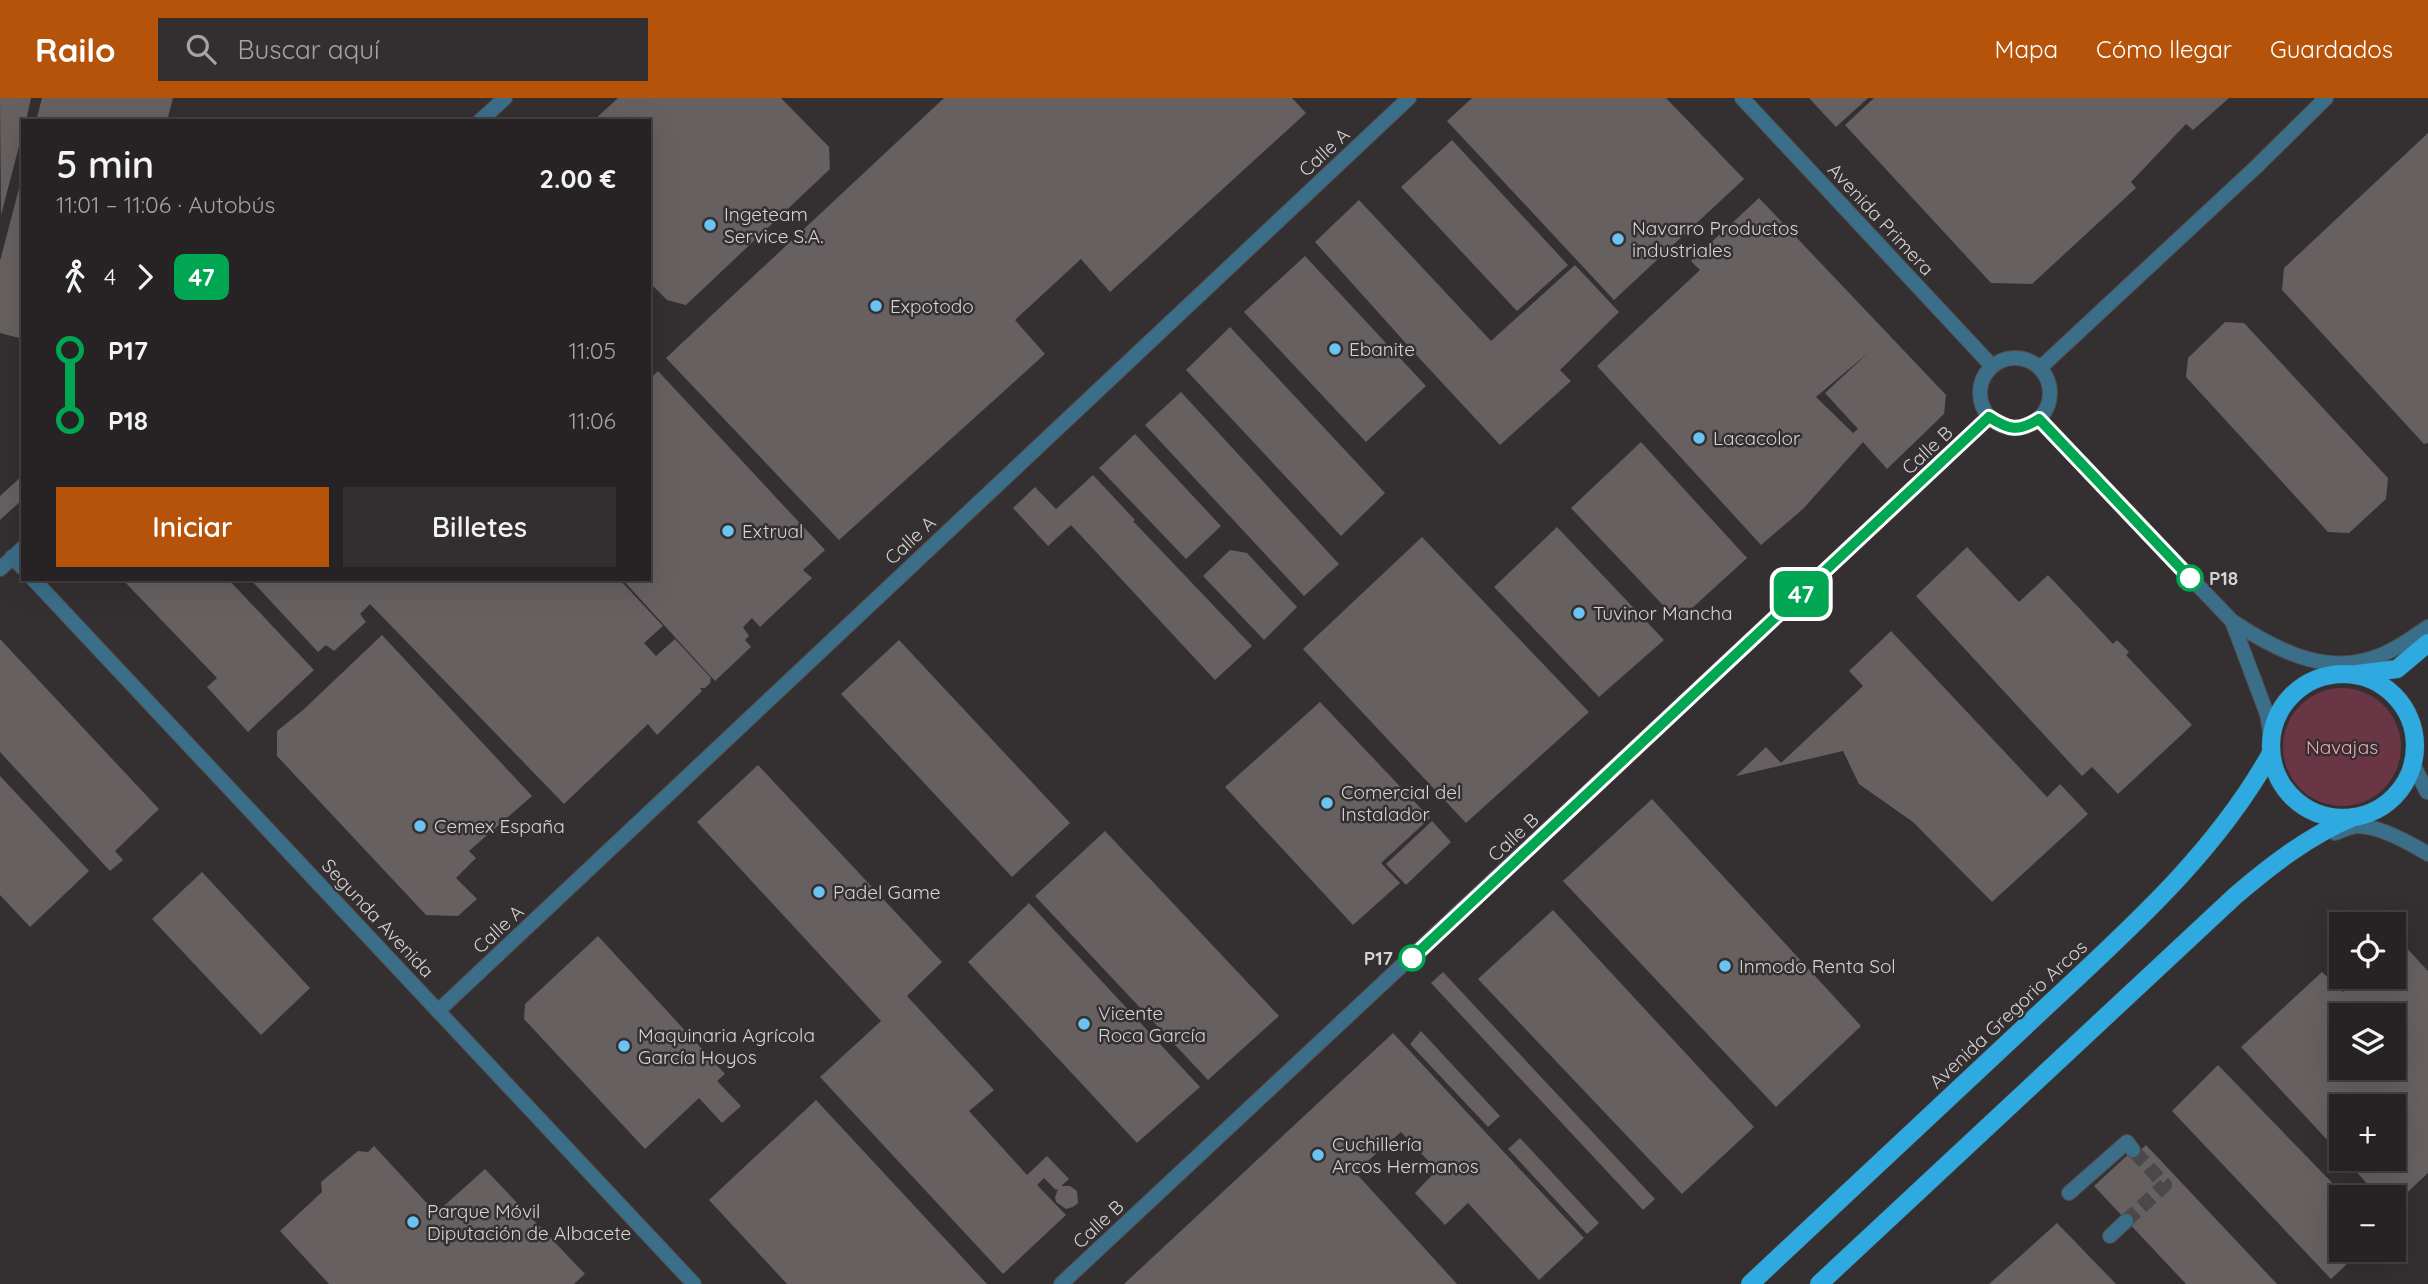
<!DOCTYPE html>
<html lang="es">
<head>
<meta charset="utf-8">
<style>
  :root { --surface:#272324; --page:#332f31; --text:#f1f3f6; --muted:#a4a4a6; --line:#434041; --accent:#b45309 }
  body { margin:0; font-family:Quicksand,sans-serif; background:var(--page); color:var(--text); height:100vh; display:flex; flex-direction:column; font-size:26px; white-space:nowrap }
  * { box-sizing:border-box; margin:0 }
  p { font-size:23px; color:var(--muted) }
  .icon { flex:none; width:38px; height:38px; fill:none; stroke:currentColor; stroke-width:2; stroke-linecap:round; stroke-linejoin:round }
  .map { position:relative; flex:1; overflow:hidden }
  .panel { position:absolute; left:21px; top:21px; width:630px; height:462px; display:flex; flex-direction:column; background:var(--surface); border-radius:0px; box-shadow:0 7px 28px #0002,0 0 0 2px var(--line) }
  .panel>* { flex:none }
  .badge { padding:0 14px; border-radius:10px; font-size:24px; line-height:46px }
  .controls { position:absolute; left:2329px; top:814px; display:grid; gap:14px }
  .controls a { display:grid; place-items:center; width:77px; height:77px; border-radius:0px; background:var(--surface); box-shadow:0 7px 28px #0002,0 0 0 2px var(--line); font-size:35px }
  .map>.badge { position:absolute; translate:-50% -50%; box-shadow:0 0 0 4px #fff }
  .legs { display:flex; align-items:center; gap:10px; height:77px; padding:0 35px; font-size:23px }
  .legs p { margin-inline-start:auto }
  .summary { display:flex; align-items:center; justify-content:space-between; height:119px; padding:0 35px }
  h1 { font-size:38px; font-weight:600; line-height:52px }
  .primary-button { display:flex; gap:14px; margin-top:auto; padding:14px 35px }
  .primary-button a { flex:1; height:80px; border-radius:0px; background:var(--accent); color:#fff; font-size:28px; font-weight:600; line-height:80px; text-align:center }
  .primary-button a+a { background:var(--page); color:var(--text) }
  ul { padding:0 35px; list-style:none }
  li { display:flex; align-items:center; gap:24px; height:70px; font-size:26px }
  li i { display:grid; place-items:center; width:10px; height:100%; margin:0 9px; background:currentColor }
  li i::after { content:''; width:18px; height:18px; margin:-9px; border:5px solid; border-radius:50%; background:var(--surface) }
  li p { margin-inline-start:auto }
  li:first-child i { background:linear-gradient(#0000 50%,currentColor 0) }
  li:last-child i { background:linear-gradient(currentColor 50%,#0000 0) }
  header { display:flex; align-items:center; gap:42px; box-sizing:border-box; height:98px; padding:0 35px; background:var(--accent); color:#fff }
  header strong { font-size:33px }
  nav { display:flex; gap:38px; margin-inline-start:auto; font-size:24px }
  .search { width:490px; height:63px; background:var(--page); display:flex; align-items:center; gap:18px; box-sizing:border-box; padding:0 24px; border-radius:0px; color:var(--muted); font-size:26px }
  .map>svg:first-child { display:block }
</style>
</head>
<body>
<header>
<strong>Railo</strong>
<div class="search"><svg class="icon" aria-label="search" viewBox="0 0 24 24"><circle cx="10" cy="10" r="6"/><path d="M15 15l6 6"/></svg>Buscar aquí</div>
<nav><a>Mapa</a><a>Cómo llegar</a><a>Guardados</a></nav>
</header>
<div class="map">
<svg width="2428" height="1186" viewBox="0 0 2428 1186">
  <rect width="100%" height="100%" fill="#342f30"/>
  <!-- green -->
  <circle fill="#6a3544" cx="2342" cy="649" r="59"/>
  <!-- building -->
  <g fill="#666061" fill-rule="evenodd">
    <polygon points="0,0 31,0 26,23 23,23 23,33 1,117"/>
    <polygon points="42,0 173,0 167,23 36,23"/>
    <polygon points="618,0 781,0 829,49 830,71 686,207 667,202 649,184 649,23 593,23"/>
    <polygon points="944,0 1292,0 1306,15 1110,194 1081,161 1015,222 1045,256 839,442 666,260"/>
    <polygon points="1472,0 1666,0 1744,81 1614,202 1447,23"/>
    <polygon points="1809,0 1868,0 1836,29"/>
    <polygon points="1874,0 2229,0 2193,32 2186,26 2131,84 2136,90 2032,186 1991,185 1845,27"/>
    <polygon points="2428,35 2428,345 2424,346 2282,192 2284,170"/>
    <polygon points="1452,42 1568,167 1517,213 1401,89"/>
    <polygon points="22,79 23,79 23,241 0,235 0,163"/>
    <path d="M1759,100L1946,297L1944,316L1887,371L1863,344L1803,411L1761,447L1597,268L1700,172L1691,163ZM1869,254L1825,295L1858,331L1853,335L1816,299Z"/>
    <polygon points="1359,102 1491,243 1575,167 1619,214 1560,272 1571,283 1500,347 1420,261 1315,144"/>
    <polygon points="1305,158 1426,288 1366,344 1244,214"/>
    <polygon points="2225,224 2244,225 2388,380 2386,401 2349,435 2328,434 2186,279 2188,260"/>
    <polygon points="1230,229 1385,395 1341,438 1186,272"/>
    <polygon points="658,273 825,452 803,472 812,480 760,529 752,520 743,529 749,538 745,542 751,549 715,583 622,481 649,481 649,282"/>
    <polygon points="1181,294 1339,466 1304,498 1145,327"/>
    <polygon points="1135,336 1221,428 1186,461 1099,370"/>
    <polygon points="1641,344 1747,460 1678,523 1571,410"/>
    <polygon points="23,377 23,401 0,422 0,398"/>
    <polygon points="1093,377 1135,422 1133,423 1252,548 1215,582 1071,427 1048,448 1013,410 1035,389 1056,411"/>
    <polygon points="1557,429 1664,542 1599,599 1494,489"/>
    <polygon points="1422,439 1589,614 1466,725 1303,551"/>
    <polygon points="1967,449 2019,504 2048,477 2113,546 2117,542 2129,554 2126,557 2192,627 2118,696 2092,669 2082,678 1916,498"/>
    <polygon points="1230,452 1247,455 1297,509 1264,542 1203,478"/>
    <polygon points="122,481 228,481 314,572 248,634 207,589 217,580"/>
    <polygon points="250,481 619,481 663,528 644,545 656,558 675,541 711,580 710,585 705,590 700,590 702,593 657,637 648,626 564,706 370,506 360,516 366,524 334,553 326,547 318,554"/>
    <polygon points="1891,533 2047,699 2060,686 2088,716 1992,804 1913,724 1859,686 1843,653 1736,678 1766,649 1781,665 1863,588 1849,573"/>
    <polygon points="382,537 532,698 469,753 476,760 456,780 477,801 458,818 426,817 277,658 277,633 303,612"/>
    <polygon points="0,541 159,711 115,753 123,762 110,773 0,654"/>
    <polygon points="899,542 1070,725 1012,779 841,596"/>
    <polygon points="1320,604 1430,720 1381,765 1400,785 1353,827 1225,689"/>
    <polygon points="758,667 942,864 907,898 994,992 969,1013 1027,1077 1047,1058 1069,1081 1061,1088 1070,1088 1077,1093 1078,1105 1073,1109 1066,1111 1056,1104 1055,1099 1058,1091 1056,1092 1044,1080 1037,1087 1066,1117 1003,1176 820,979 881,923 697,724"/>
    <polygon points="0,678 89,773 30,829 0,797"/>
    <polygon points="1652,701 1861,928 1776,1009 1563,783"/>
    <polygon points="1432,723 1451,744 1406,787 1386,766"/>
    <polygon points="1105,733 1279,918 1208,982 1035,798"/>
    <polygon points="202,774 310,890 261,937 152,821"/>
    <polygon points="1029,805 1200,989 1137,1045 968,864"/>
    <polygon points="1553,812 1754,1029 1682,1096 1478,881"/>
    <polygon points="598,838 725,976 717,983 741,1008 722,1025 699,1000 645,1051 524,921 525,906"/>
    <path d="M2401,844L2428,873V1075L2394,1107V1099H2379L2344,1060H2394V1008H2342V1058L2241,949L2322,874L2343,894L2361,878H2394V850ZM2342,917H2394V970H2342Z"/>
    <polygon points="1443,874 1655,1101 1643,1112 1431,885"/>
    <polygon points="1421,933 1500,1018 1488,1029 1410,946"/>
    <polygon points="1393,935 1584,1140 1539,1182 1468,1105 1445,1127 1415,1095 1437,1072 1401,1034 1355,1074 1457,1186 1124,1186"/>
    <polygon points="2218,967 2346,1099 2342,1099 2342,1152 2362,1152 2331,1181 2172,1013"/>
    <polygon points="816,1002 987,1186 787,1186 709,1102"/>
    <polygon points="1520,1040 1599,1125 1587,1136 1508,1051"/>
    <polygon points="2146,1047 2277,1186 2186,1186 2094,1088 2133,1052 2137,1055"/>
    <polygon points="374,1048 436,1115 485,1071 585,1176 574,1186 329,1186 280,1133 322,1094 321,1084 358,1053 368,1054"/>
    <polygon points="2057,1125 2116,1186 1989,1186 2007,1170"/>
  </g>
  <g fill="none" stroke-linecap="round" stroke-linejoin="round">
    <!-- minor-tunnel -->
    <polyline stroke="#4c4849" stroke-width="14" stroke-dasharray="14 7" stroke-linecap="butt" points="2126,1123 2165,1087 2133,1052"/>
    <defs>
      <g id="minor">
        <polyline points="1742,0 1992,268"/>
        <polyline points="480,23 505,0"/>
        <circle cx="2015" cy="295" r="35"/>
        <polyline points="2040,270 2256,69 2326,0"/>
        <path d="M2039,321L2232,523C2280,555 2335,583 2392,552C2404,546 2416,537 2428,529"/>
        <polyline points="12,459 23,470"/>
        <polyline points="0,471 23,450"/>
        <polyline points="33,481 694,1186"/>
        <polyline points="2232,523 2267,616 2271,639"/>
        <polyline points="2413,666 2427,694"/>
        <path d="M2335,735C2341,733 2349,729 2356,728C2378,727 2410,745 2428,756"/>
        <polyline points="438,913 1409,0"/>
        <polyline points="2069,1095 2127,1044 2133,1052"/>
        <polyline points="2110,1138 2126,1123"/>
        <polyline points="1061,1186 1989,319"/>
      </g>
      <g id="primary">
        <polyline points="2357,576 2397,571 2428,545"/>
        <circle cx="2343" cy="648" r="72"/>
        <path d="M1750,1186C1844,1098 1938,1010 2032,922C2118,841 2213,760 2271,655"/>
        <path d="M1819,1186L2235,798C2271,767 2310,737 2354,719"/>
      </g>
    </defs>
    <!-- minor casing -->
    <use href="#minor" stroke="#514d4e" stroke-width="16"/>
    <!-- primary casing -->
    <use href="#primary" stroke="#514d4e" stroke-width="19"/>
    <!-- minor -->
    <use href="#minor" stroke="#3b6e89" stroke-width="14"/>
    <!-- primary -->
    <use href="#primary" stroke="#2eaae1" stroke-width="18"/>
  </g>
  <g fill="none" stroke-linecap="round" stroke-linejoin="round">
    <defs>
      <path id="line-1" d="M1412,860L1989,319C2009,332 2018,334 2039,321L2190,480"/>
    </defs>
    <!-- line-1 casing -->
    <use href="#line-1" stroke="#fff" stroke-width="16"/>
    <!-- line-1 -->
    <use href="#line-1" stroke="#00a651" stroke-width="10"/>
  </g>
  <!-- markers -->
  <g fill="#6ac3f1" stroke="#342f30" stroke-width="2.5">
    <circle cx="710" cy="127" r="7"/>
    <circle cx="1618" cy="141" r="7"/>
    <circle cx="876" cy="208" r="7"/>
    <circle cx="1335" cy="251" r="7"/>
    <circle cx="1699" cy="340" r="7"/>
    <circle cx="728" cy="433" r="7"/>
    <circle cx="1579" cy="515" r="7"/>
    <circle cx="1327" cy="705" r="7"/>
    <circle cx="420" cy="728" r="7"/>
    <circle cx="819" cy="794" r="7"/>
    <circle cx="1725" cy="868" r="7"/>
    <circle cx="1084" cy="926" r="7"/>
    <circle cx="624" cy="948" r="7"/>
    <circle cx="1318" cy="1057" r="7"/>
    <circle cx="413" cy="1124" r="7"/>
  </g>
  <g fill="#fff" stroke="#00a651" stroke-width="3.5">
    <circle cx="2190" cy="480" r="12"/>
    <circle cx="1412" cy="860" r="12"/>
  </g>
  <g text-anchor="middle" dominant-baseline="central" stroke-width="5" stroke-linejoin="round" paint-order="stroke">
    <!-- street labels -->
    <g font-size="19" fill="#d6d3d4" stroke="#342f30">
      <text transform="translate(1324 54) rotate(-43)">Calle A</text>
      <text transform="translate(1881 121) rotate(47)">Avenida Primera</text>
      <text transform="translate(1927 352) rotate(-43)">Calle B</text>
      <text transform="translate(910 442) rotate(-43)">Calle A</text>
      <text transform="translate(1513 739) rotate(-43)">Calle B</text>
      <text transform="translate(378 820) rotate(47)">Segunda Avenida</text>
      <text transform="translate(498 831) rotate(-43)">Calle A</text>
      <text transform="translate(2008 916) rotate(-43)">Avenida Gregorio Arcos</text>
      <text transform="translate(1098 1126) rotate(-43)">Calle B</text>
    </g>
    <!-- poi labels -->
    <g font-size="19" fill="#d6d3d4" stroke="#342f30" text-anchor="start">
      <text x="724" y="116">Ingeteam<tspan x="724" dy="22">Service S.A.</tspan></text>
      <text x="1632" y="130">Navarro Productos<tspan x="1632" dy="22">industriales</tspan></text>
      <text x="890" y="208">Expotodo</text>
      <text x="1349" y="251">Ebanite</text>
      <text x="1713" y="340">Lacacolor</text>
      <text x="742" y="433">Extrual</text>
      <text x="1593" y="515">Tuvinor Mancha</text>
      <text x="1341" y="694">Comercial del<tspan x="1341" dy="22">Instalador</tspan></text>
      <text x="434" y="728">Cemex España</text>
      <text x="833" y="794">Padel Game</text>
      <text x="1739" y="868">Inmodo Renta Sol</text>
      <text x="1098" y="915">Vicente<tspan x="1098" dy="22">Roca García</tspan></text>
      <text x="638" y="937">Maquinaria Agrícola<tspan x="638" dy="22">García Hoyos</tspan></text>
      <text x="1332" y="1046">Cuchillería<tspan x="1332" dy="22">Arcos Hermanos</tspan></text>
      <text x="427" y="1113">Parque Móvil<tspan x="427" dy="22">Diputación de Albacete</tspan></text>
    </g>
    <!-- stop labels -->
    <g font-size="19" font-weight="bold" fill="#d6d3d4" stroke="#342f30" text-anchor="start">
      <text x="2209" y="480">P18</text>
      <text x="1393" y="860" text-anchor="end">P17</text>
    </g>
    <!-- park labels -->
    <g font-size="19" fill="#f7a5b9" stroke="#342f30">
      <text x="2342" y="649">Navajas</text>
    </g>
  </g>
</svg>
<div class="controls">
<a><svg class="icon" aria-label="locate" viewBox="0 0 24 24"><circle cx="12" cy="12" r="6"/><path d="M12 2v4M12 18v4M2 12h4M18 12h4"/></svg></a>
<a><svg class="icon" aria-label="layers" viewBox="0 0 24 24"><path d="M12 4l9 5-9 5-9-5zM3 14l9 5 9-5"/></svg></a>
<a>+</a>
<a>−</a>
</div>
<b class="badge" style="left:1801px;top:496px;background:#00a651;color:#fff">47</b>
<section class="panel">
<div class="summary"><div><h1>5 min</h1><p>11:01 – 11:06 · Autobús</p></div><b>2.00 €</b></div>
<div class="legs"><svg class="icon" aria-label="walk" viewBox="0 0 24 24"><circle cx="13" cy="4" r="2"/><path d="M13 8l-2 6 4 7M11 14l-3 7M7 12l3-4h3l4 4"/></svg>4<svg class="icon" aria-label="forward" viewBox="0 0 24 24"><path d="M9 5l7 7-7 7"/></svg><b class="badge" style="background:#00a651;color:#fff">47</b></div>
<ul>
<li><i style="color:#00a651"></i><b>P17</b><p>11:05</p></li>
<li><i style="color:#00a651"></i><b>P18</b><p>11:06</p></li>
</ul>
<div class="primary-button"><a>Iniciar</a><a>Billetes</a></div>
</section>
</div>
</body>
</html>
